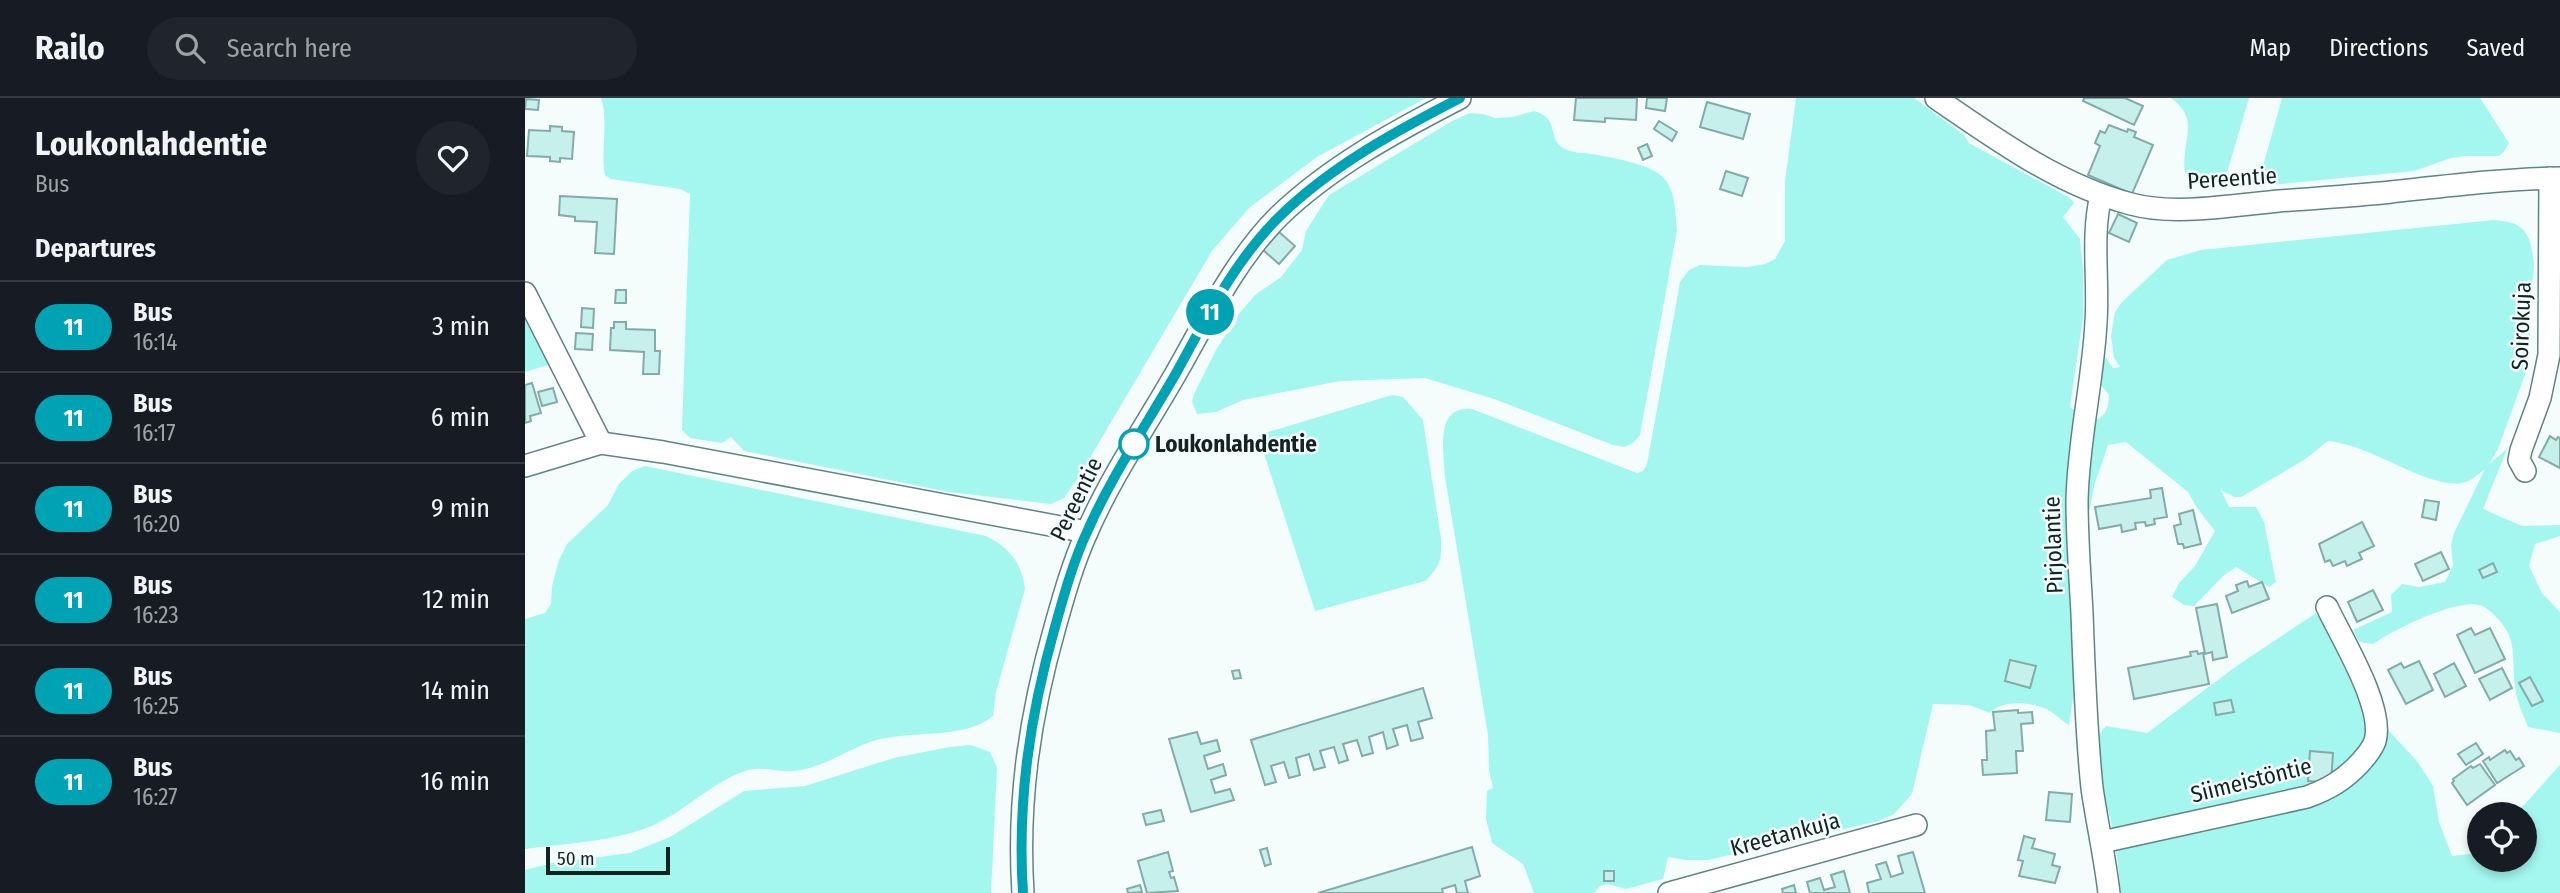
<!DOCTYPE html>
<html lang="en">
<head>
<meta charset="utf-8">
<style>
  :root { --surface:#171b24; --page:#20242c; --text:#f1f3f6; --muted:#9ea1a6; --line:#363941 }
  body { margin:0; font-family:"Fira Sans Condensed",sans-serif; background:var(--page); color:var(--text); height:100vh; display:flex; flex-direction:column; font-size:26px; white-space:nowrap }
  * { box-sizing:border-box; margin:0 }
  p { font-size:23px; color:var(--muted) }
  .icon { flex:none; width:38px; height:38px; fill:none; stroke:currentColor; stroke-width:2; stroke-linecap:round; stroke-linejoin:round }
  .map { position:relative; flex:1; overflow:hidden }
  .side { display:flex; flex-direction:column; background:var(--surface); width:525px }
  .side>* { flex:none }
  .badge { padding:0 14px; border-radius:23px; font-size:24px; line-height:46px }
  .fabs { position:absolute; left:1942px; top:704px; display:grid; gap:14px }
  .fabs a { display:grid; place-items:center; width:70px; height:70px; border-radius:50%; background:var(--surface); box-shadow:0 4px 10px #0003; font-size:35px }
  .scale { position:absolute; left:21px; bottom:18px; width:124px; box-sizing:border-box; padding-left:7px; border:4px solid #132321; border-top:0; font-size:19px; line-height:24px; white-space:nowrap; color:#132321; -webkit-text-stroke:5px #f5fdfc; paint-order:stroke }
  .map>.badge { position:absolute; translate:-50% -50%; box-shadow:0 0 0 4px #fff }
  h2 { padding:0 35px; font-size:26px; line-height:63px }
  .round { display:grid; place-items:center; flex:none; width:74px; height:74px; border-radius:37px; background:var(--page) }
  .head { display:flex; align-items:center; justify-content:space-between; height:119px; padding:0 35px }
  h1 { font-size:33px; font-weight:700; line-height:52px }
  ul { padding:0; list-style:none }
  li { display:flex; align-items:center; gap:21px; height:91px; padding:0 35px; border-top:2px solid var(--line) }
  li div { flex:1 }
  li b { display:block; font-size:26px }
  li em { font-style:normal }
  li .badge { min-width:77px; font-weight:700; text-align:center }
  header { display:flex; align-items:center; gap:42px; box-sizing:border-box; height:98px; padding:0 35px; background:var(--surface); border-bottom:2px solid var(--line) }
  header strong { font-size:33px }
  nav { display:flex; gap:38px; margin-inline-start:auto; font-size:24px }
  .search { width:490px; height:63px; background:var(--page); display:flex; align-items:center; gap:18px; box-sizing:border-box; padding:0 24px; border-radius:38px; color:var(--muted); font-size:26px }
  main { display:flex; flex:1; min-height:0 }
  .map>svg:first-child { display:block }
</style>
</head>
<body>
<header>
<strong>Railo</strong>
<div class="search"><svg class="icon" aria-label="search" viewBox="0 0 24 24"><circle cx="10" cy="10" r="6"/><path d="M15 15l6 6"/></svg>Search here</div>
<nav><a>Map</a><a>Directions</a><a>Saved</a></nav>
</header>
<main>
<section class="side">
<div class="head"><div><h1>Loukonlahdentie</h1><p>Bus</p></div><a class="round"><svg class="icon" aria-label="heart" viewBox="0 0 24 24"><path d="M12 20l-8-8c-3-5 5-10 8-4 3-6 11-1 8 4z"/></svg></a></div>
<h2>Departures</h2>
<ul>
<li><span class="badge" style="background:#00a3b4;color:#fff">11</span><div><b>Bus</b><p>16:14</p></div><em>3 min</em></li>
<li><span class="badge" style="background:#00a3b4;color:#fff">11</span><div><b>Bus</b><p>16:17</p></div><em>6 min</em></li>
<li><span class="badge" style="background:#00a3b4;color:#fff">11</span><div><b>Bus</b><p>16:20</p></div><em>9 min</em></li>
<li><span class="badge" style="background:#00a3b4;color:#fff">11</span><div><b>Bus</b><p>16:23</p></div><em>12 min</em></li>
<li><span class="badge" style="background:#00a3b4;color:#fff">11</span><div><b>Bus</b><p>16:25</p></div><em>14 min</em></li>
<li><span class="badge" style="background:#00a3b4;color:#fff">11</span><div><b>Bus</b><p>16:27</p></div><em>16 min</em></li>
</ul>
</section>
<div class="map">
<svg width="2035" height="795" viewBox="0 0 2035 795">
  <rect width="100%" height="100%" fill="#f5fdfc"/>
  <!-- green -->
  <g fill="#a3f7ef">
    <path d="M76,0H901L792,59L724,110L687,153L553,380L539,400L526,406L424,394L219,353L206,339L197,345L165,340L157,332L165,96L155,91L86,81L80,77C75,52 84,24 76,0Z"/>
    <path d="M1271,0H1389L1439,37L1444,45L1545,100L1549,105L1538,119L1555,141L1558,172V219L1545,309L1568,323C1581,319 1584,309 1584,297L1575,286L1580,259L1588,270L1595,269L1589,260L1586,238L1590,214L1597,204L1642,162L1676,152L1968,122C2000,124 2005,134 2009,165L2003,268L1973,351L1964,366L1982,351L1958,411L1997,428L2035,427V438L2010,446L2004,468L2017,495L2035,514V635L2003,629C1998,616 1991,602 1990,588C1987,571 1991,551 1983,535C1979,526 1966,512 1957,508C1935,498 1866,533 1848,546L1834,544L1828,532L1867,514L1866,497L1877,486L1894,489L1920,484L1928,467L1926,447L1929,435L1960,371C1953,376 1946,384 1937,385C1902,391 1845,346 1803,343L1779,362L1716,399H1709L1696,392L1704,409H1731L1739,424L1751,484L1744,489L1711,469L1698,478L1669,508L1659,507L1647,499L1654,485L1670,468L1690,433L1672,410L1663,394L1601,344L1583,347L1569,388L1565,411L1545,428L1553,565L1544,627C1537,623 1531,617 1525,613C1509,604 1478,601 1465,615L1444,607L1408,606L1387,696L1369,716L1354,723L1183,762H1161L1143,759L1138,781L1101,791L1083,786L1075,788L1069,795H1009L998,766L967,745L961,721L962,693L968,690L964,672L963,637L920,379C919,354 909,307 947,311L1112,375L1118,373L1122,366L1155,184L1164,172L1175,167L1222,169L1240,166L1250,161L1260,143V83Z"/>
    <path d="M1646,0H1724L1703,71L1698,79L1689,87C1640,93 1668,43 1662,21C1660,12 1653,5 1646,0Z"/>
    <polygon points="1757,0 1955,0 1984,45 1978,55 1973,58 1942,58 1926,60 1889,73 1747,87 1738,84 1735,79"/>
    <path d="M1009,13C1036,20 1021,42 1040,51C1047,55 1059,55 1067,56C1087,60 1131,66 1142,84C1151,98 1150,116 1152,132L1115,337L1108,345L1099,349L1088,347L969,301L900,280L815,283L718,302L691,314L672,316L667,304L669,296L691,252L714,216L730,197L756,179L777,152L781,133L804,97L927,23L945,15L958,16L971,20L988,19Z"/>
    <polygon points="0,215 26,266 0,274"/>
    <path d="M867,297L878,299L898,322L916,441C917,460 915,470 900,483L790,513L733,337Z"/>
    <path d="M120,368L461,438C484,449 497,465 500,491L471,594L468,618C439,643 381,631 345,644C320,653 299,669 270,673C255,675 237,668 223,672C188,683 163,711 131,726C91,744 42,745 0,751V521L20,515L26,506L27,488L34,462L42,446L83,407L94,386L107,373Z"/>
    <path d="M1791,515L1825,570L1844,612L1892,663L1908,688L1914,724L1927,758L1945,756L1955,748V761H2000V716H1991L2035,667V795H1596C1594,773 1591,751 1587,729C1583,703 1558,649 1581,628L1622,635L1713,567Z"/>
    <polygon points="446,647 465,654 472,669 466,795 0,795 0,772 27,765 105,755 145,739 219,693 280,688 369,660 424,649"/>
  </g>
  <!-- building -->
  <g fill="#c6f0ec" stroke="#83aba7" stroke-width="2">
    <polygon points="1051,0 1112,0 1111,22 1080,20 1080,24 1049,22"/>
    <polygon points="1122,0 1142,0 1140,13 1121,10"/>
    <polygon points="1559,0 1600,0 1618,8 1609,27 1558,3"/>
    <polygon points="1,1 14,2 13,12 0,11"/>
    <polygon points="1182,4 1225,16 1218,41 1175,29"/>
    <polygon points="1134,23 1152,34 1147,43 1129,31"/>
    <polygon points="1584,27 1602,34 1603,31 1611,34 1609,39 1628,47 1607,96 1563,77 1575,48 1570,45 1575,33 1580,35"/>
    <polygon points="25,28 37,29 37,33 49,34 47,61 35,60 35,64 25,63 25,59 2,58 4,32 25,33"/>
    <polygon points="1122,46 1127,58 1118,62 1113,50"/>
    <polygon points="1201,73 1223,80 1217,98 1195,91"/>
    <polygon points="35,98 92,101 89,156 70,155 72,124 50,123 50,119 34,117"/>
    <polygon points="1593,116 1612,125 1604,144 1584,135"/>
    <polygon points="754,134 770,148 754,166 738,152"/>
    <polygon points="91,192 101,192 101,205 90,205"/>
    <polygon points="57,210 69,211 68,230 56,229"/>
    <polygon points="89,224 101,224 101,231 130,232 130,253 135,253 134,276 118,276 119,254 85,252 86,230 89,230"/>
    <polygon points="51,235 68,236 67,252 50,251"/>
    <polygon points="7,285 16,315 5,318 6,323 0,325 0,287"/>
    <polygon points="28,290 32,304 17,308 13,294"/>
    <polygon points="2025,338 2031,342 2033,339 2035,340 2035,370 2014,359"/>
    <polygon points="1637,390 1642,419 1629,421 1630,426 1621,428 1620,424 1610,425 1611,431 1597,434 1596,427 1574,431 1570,409 1626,400 1625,392"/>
    <polygon points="1900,402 1914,404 1911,422 1897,419"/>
    <polygon points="1668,412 1676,446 1659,450 1658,446 1653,446 1649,428 1656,426 1654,416"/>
    <polygon points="1837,424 1849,448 1834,455 1837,461 1822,468 1820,463 1808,468 1805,462 1800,464 1794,446"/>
    <polygon points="1916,454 1924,471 1898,483 1890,466"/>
    <polygon points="1968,465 1972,474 1958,480 1954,472"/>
    <polygon points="1722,483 1724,489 1737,484 1744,501 1707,515 1701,498 1713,493 1711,487"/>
    <polygon points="1848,492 1858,512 1832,524 1823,504"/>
    <polygon points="1692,506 1702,559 1688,562 1687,554 1680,556 1671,510"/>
    <polygon points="1946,530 1950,537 1965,530 1980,561 1950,575 1932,537"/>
    <polygon points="1672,553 1673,556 1678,555 1684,586 1609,601 1603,570 1666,558 1665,554"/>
    <polygon points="1485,562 1511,568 1505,590 1480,583"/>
    <polygon points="1894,563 1908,592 1881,606 1863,572 1876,565 1879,570"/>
    <polygon points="1929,565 1941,588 1920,599 1909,576"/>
    <polygon points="1977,570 1987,590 1965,602 1954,581"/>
    <polygon points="714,572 716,580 709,581 707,573"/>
    <polygon points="2005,579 2018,603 2007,608 1994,585"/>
    <polygon points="898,590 907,620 893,624 898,640 886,643 882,627 868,631 873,647 862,651 858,634 844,639 848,655 837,658 832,642 818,646 823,662 814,665 809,649 795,653 800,669 789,672 784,656 771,660 775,677 764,680 759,664 746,668 751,684 740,687 726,642"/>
    <polygon points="1706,602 1709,614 1691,617 1689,605"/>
    <polygon points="1493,612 1493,615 1507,614 1508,625 1496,626 1498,653 1491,653 1492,675 1458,677 1457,662 1462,662 1461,633 1470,632 1468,614"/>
    <polygon points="672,634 676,646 692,642 695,653 679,658 683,671 698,666 701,677 686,682 690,695 705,691 709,702 666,714 644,641"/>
    <polygon points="1951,645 1958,656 1941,667 1933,656"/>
    <polygon points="1980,652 1982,655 1985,653 1991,662 1994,660 1999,668 1972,685 1958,663 1964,659 1965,662"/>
    <polygon points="1785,653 1808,655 1806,685 1783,683"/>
    <polygon points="1955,666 1970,687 1942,707 1927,685 1929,683 1928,681 1946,668 1948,670"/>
    <polygon points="1524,694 1547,696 1545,724 1521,722"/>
    <polygon points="636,712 639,723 621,727 618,716"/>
    <polygon points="1499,738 1510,741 1507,750 1530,756 1527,767 1535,769 1530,785 1494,778 1498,763 1493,762"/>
    <polygon points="947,749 955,778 940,783 943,795 932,795 930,787 917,791 918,795 793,795"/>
    <polygon points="742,750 746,766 740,768 735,752"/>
    <polygon points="643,754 648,773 644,774 646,780 649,779 653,793 622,795 613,763"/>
    <polygon points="1388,754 1400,795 1344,795 1342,785 1356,781 1351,767 1361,764 1366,779 1378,775 1373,758"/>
    <rect x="1079" y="773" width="10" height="10"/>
    <polygon points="1319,773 1325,795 1285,795 1282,784 1295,780 1299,792 1310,789 1306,777"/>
    <polygon points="615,787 617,794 603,795 602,791"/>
    <polygon points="1269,787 1271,795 1258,795 1257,791"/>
  </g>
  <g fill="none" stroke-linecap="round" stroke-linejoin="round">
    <defs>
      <g id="minor">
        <path d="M1411,0C1472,42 1534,87 1606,106C1650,118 1709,107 1754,103C1791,100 1829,98 1866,94C1922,88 1978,81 2035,80"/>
        <path d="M1576,97C1566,139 1574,181 1571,224C1568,284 1553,343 1552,403C1552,440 1555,478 1557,515C1559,573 1561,632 1567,690C1572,725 1580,760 1584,795"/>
        <polyline points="0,195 76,345"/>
        <polyline points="0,368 76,345 138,354 562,434"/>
        <polyline points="2000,373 1994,362 1996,352 2015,300 2024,257 2025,80"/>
        <path d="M1577,744L1782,699C1804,691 1819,682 1835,665C1841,658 1847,652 1850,643C1860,610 1817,541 1802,509"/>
        <path d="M498,795C492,703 505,617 530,529C539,497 548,465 562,434C586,379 620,329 650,277C681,223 709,163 754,118C806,68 871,33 935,0"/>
        <polyline points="1144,795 1391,727"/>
      </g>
    </defs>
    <!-- minor casing -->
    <use href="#minor" stroke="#5e8581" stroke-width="24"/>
    <!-- minor -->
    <use href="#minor" stroke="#fff" stroke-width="21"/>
  </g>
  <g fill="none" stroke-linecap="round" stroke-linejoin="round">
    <defs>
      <path id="line" d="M498,795C492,703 505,617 530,529C539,497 548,464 562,434C586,379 620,329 650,277C680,223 709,163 754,119C806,68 871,33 935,0"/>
    </defs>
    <!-- line casing -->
    <use href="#line" stroke="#fff" stroke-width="16"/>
    <!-- line -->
    <use href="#line" stroke="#00a3b4" stroke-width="10"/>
  </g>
  <!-- markers -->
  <circle fill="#fff" stroke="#00a3b4" stroke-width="3.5" cx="609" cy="346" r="14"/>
  <g text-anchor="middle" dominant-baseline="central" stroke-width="5" stroke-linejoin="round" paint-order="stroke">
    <!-- street labels -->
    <g font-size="23" fill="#132321" stroke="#f5fdfc">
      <text transform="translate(1707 80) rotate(-4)">Pereentie</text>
      <text transform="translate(1996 228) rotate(-88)">Soirokuja</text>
      <text transform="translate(551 401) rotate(-64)">Pereentie</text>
      <text transform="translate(1528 447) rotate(-92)">Pirjolantie</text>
      <text transform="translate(1726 682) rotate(-14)">Siimeistöntie</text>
      <text transform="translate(1260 736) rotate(-15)">Kreetankuja</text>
    </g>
    <!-- stop labels -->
    <g font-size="23" font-weight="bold" fill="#132321" stroke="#f5fdfc" text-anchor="start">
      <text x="630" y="346">Loukonlahdentie</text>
    </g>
  </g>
</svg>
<div class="fabs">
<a><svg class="icon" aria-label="locate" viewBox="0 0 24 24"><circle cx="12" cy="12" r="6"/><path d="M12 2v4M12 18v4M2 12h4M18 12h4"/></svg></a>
</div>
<div class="scale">50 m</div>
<b class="badge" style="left:685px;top:214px;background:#00a3b4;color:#fff">11</b>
</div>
</main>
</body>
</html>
